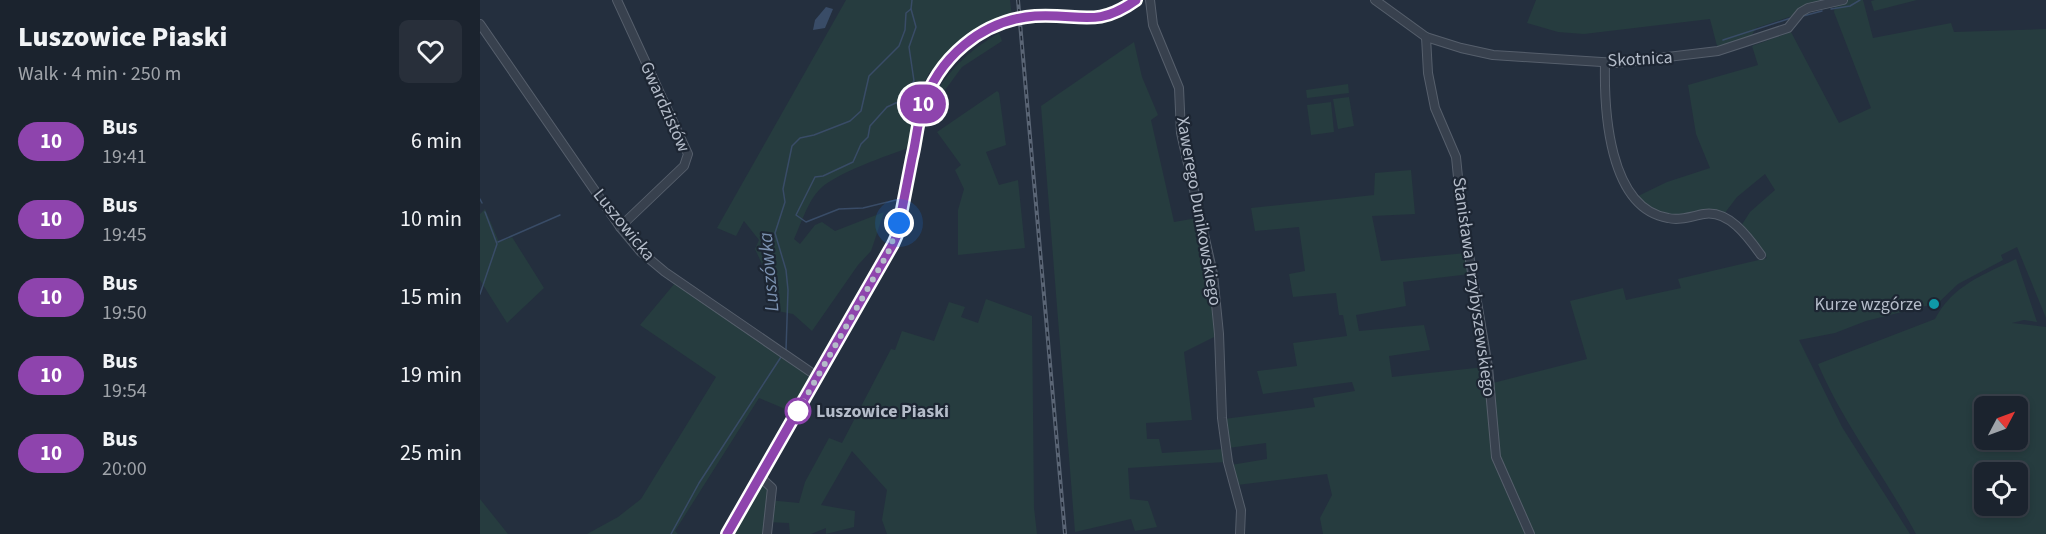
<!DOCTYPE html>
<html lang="en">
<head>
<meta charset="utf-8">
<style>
  :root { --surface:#1b232e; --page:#282f3a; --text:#f1f3f6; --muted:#a0a4aa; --line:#39404a }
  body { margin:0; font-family:"Source Sans 3",sans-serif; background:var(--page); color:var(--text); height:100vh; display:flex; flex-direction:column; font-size:22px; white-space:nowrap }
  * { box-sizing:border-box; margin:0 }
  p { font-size:20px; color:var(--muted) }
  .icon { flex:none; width:33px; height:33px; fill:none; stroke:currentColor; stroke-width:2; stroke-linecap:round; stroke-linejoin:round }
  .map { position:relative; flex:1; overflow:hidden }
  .side { display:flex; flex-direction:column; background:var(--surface); width:480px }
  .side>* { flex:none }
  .badge { padding:0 12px; border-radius:20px; font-size:21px; line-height:39px }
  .needle { width:39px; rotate:49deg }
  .tools { position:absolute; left:1494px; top:396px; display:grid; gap:12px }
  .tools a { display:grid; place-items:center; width:54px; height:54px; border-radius:9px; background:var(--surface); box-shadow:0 3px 9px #0003,0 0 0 2px var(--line); font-size:30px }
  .you { position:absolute; width:30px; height:30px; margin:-15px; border:4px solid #fff; border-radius:50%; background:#1a73e8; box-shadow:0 0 0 9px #1a73e833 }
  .map>.badge { position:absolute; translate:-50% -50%; box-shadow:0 0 0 3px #fff }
  .round { display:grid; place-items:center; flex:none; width:63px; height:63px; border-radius:9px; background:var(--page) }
  .headline { display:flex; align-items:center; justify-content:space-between; height:102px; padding:0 18px }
  h1 { font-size:28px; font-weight:800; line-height:45px }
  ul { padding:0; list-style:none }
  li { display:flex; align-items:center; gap:18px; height:78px; padding:0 18px }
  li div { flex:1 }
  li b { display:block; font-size:22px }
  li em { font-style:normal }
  li .badge { min-width:66px; font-weight:700; text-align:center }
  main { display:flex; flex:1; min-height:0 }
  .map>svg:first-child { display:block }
</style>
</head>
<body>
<main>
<section class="side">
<div class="headline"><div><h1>Luszowice Piaski</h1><p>Walk · 4 min · 250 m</p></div><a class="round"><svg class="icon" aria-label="heart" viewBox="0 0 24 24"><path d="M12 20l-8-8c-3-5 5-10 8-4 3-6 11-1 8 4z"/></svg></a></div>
<ul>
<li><span class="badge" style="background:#8e44ad;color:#fff">10</span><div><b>Bus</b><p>19:41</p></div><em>6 min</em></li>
<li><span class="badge" style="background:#8e44ad;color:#fff">10</span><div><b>Bus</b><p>19:45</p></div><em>10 min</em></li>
<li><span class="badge" style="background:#8e44ad;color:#fff">10</span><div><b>Bus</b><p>19:50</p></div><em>15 min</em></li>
<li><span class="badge" style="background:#8e44ad;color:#fff">10</span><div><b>Bus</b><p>19:54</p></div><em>19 min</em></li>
<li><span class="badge" style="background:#8e44ad;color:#fff">10</span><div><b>Bus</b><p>20:00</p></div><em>25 min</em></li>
</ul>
</section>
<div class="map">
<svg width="1566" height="534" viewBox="0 0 1566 534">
  <rect width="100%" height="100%" fill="#242f3e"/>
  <!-- green -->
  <g fill="#263c3f" fill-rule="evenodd">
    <path d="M366,0H530L532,17C499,28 474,55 449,73L440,93L443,94L431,147C409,155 355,173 339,190C328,201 321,224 314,239L320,244L335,225L342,222L355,231L404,212L391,251L378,265L332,331L313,314L297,311L294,280L287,264H282L275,249L279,240L264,221L256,236L237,228Z"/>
    <polygon points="1056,0 1349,0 1325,6 1312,16 1276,28 1270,38 1237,46 1230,19 1104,34 1078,32 1047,23"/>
    <path d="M1356,0H1383L1393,38L1471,23L1474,32L1566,29V318L1537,247L1521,255L1523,260L1478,284L1458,303L1386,321L1355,333L1319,340L1362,427L1430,534H843L840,518L852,495L847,474L757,485L751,465L787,459L786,443L748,448L744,419L835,407L833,398L875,391L872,382L783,394L777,371L817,366L813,343L867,336L863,315H859L856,293L813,297L809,274L825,271L819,227L775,231L771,208L894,195L895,173L931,170L935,214L892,216L901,261L986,253L990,274L923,282L926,306L876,315L879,331L944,325L950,350L909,356L912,377L1005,367L1013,383L1107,359L1090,301L1143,288L1146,300L1201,288L1198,279L1287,258L1261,226L1270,212L1295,190L1285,174L1257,197L1244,214C1203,217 1190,224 1156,197L1187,182L1230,168L1216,134L1208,85L1278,65L1272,46L1311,32L1359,123L1391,108L1354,12Z"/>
    <polygon points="1437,0 1394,11 1391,1 1395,0"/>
    <path d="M519,33L522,41L482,67L457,101L454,95C472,67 490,50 519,33Z"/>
    <polygon points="654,42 662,77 678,115 671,120 694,222 717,218 730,272 736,336 704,352 712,420 666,423 667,439 679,439 682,453 744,449 746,462 648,468 650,499 668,501 677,527 655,531 651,519 595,532 561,106"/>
    <polygon points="868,84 869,93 827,98 826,90"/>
    <polygon points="517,91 519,93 526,145 506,152 519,185 538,180 545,248 478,255 478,210 484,189 475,170 481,165 457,132"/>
    <polygon points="869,97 874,126 858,129 853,99"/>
    <polygon points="851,102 854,132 831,135 827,105"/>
    <polygon points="5,209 19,242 32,237 64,288 27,323 0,280 0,214"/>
    <path d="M1536,259L1557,322L1544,320L1532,323L1566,327V534H1436C1405,476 1364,425 1338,364L1455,319C1473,285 1503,275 1536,259ZM1538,406V440H1504V406ZM1538,472V506H1504V472Z"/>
    <polygon points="195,283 327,375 331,381 310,411 279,398 195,531 198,534 107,534 138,517 161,499 236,377 160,325"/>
    <polygon points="506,299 552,316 554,508 557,534 407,534 402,520 407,490 372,451 341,505 375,511 374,527 346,534 346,528 331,534 310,534 309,523 286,522 284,534 252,534 282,482 289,489 288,500 319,503 325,482 349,438 362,443 411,349 415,350 422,331 454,341 469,302 485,307 481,317 498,323"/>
    <polygon points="0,499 28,534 0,534"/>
  </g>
  <!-- water -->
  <polygon fill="#394c67" points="346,7 353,9 345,28 333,30 335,20"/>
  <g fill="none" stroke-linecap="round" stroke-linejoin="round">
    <!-- stream -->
    <g stroke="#394c67" stroke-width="1.5">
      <polyline points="1351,9 1370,6 1380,0"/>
      <polyline points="1323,16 1342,11"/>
      <polyline points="1243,40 1311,18"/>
      <polyline points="0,199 2,203"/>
      <polyline points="420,199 383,208 359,209 326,222 316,215 335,177 343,176 373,162 381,144 388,137 390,126 407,107 418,102 434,81 429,47 436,27 431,9"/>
      <polyline points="18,242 80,215"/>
      <polyline points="0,294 17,244 5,212"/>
      <polyline points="306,350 308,290 306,270 295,233 305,202 303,189 312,146 320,138 334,135 370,121 381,111 389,76 419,46 425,30 426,13 431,9 432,0"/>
      <polyline points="191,534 219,483 301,357"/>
    </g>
    <defs>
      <g id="minor">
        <polyline points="137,0 208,154 204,166 140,227"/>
        <polyline points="670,0 673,25 699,88 701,133 733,274 739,334 742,418 748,462 761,510 760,534"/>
        <polyline points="895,0 946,37 981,48 1013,55 1137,63 1238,51 1308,28 1321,12 1328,8 1363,0"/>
        <polyline points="0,24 140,227 161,252 185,272 338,377"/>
        <polyline points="946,37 948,73 955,108 976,157 981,207 1008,367 1016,457 1050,534"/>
        <path d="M1125,63C1124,109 1128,208 1188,218C1200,221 1212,216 1224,214C1249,210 1268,237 1281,255"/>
        <polyline points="280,477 292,488 287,534"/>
        <path d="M247,534L413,244L417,235C434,144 439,20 560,16C600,15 620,26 656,0"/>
      </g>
    </defs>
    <!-- minor casing -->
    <use href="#minor" stroke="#565f6c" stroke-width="10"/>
    <!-- minor -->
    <use href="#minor" stroke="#38414e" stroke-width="8"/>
    <defs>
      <polyline id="rail" points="538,0 585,534"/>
    </defs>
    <!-- rail casing -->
    <use href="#rail" stroke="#5a6575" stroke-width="4"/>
    <!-- rail -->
    <use href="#rail" stroke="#1d2633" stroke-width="1.5" stroke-dasharray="4.5" stroke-linecap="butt"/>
  </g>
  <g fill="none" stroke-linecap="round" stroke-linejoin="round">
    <defs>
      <path id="line" d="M247,534L413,244L417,235C422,209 427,184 432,158C436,142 437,125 442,109C457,58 502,20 555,16C599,13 616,29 656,0"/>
    </defs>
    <!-- line casing -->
    <use href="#line" stroke="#fff" stroke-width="14"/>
    <!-- line -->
    <use href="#line" stroke="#8e44ad" stroke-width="9"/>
    <!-- walk -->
    <polyline stroke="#b4bcc9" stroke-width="6" stroke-dasharray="0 10.8" points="318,411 408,253 419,223"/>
  </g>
  <!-- markers -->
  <circle fill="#0f9aa8" stroke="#1d2633" stroke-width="2" cx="1454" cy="304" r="6"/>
  <circle fill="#fff" stroke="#8e44ad" stroke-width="3" cx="318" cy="411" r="12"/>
  <g text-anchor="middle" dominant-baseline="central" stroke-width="4.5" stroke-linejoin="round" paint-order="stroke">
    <!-- street labels -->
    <g font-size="18" fill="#b4bcc9" stroke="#1d2633">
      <text transform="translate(1160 59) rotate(-3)">Skotnica</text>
      <text transform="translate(185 107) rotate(66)">Gwardzistów</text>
      <text transform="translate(719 211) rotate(80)">Xawerego Dunikowskiego</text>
      <text transform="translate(144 225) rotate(51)">Luszowicka</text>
      <text transform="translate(994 287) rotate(82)">Stanisława Przybyszewskiego</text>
    </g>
    <!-- poi labels -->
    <g font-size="18" fill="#b4bcc9" stroke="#1d2633" text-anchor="end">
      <text x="1442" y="304">Kurze wzgórze</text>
    </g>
    <!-- stop labels -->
    <g font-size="18" font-weight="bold" fill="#b4bcc9" stroke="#1d2633" text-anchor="start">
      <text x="336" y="411">Luszowice Piaski</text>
    </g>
    <!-- water labels -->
    <g font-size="20" font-style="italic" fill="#7c92b1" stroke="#1d2633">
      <text transform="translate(289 272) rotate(-95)">Luszówka</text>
    </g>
  </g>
</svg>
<div class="tools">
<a><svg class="needle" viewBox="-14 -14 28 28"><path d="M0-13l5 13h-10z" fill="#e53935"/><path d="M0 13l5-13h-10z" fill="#a0a4aa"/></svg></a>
<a><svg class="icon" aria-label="locate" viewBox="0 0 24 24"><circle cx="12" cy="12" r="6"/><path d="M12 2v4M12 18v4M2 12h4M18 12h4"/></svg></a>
</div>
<div class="you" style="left:419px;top:223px"></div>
<b class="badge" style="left:443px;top:104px;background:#8e44ad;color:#fff">10</b>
</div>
</main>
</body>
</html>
